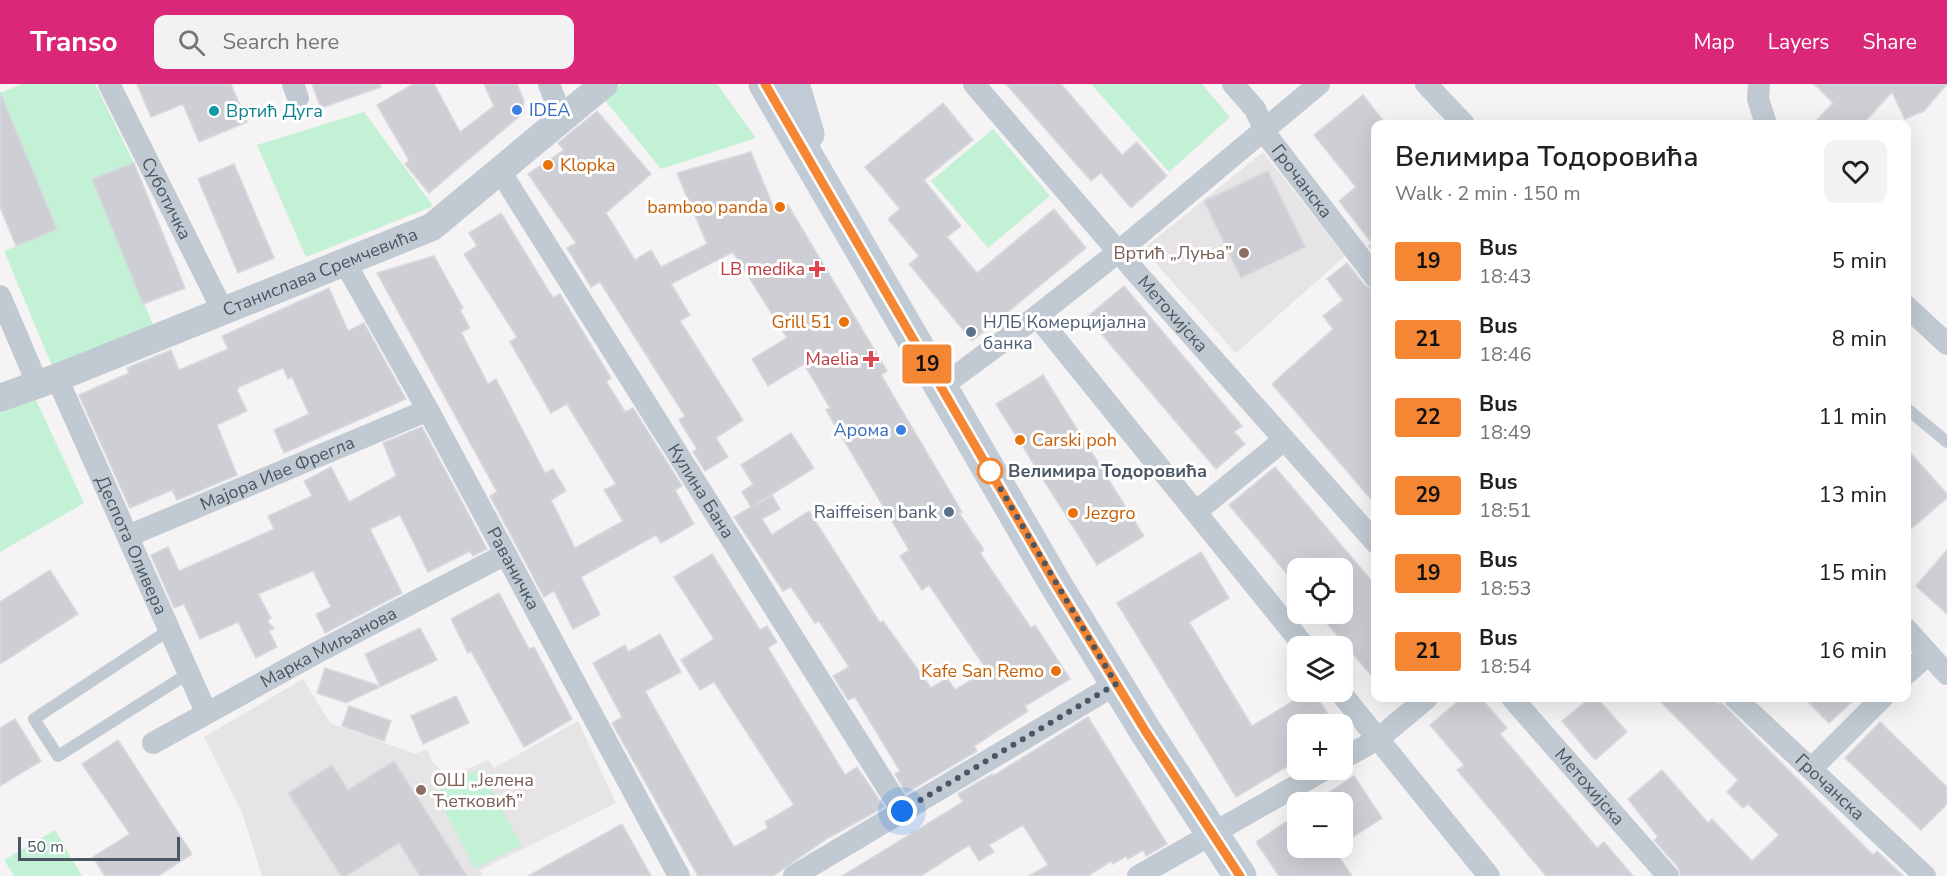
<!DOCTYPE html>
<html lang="en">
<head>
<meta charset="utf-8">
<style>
  :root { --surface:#fff; --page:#f2f2f2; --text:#202124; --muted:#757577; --accent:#db2777 }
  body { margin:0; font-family:"Nunito Sans",sans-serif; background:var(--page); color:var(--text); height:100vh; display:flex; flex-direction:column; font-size:22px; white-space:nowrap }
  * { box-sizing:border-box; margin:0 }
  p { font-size:20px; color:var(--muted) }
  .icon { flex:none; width:33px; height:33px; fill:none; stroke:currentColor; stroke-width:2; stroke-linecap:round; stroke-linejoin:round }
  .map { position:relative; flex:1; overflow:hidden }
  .details { position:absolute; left:1371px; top:36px; width:540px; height:582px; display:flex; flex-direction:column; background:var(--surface); border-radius:12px; box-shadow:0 6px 24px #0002 }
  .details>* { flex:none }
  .badge { padding:0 12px; border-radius:4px; font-size:21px; line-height:39px }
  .tools { position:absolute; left:1287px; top:474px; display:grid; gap:12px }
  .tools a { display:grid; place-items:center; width:66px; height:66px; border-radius:12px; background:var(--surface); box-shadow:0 6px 24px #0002; font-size:30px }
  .scale { position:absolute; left:18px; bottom:15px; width:162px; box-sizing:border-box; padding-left:6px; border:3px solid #4a5661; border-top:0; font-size:16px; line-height:21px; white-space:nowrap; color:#4a5661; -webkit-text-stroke:4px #fff; paint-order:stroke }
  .you { position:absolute; width:30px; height:30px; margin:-15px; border:4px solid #fff; border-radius:50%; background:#1a73e8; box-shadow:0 0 0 9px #1a73e833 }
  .map>.badge { position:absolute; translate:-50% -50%; box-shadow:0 0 0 3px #fff }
  .round { display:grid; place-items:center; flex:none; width:63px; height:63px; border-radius:12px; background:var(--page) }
  .head { display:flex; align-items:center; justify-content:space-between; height:102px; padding:0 24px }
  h1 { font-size:28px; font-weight:600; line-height:45px }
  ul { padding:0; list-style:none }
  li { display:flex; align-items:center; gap:18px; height:78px; padding:0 24px }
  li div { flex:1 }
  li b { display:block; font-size:22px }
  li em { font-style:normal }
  li .badge { min-width:66px; font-weight:700; text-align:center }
  header { display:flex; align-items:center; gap:36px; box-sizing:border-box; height:84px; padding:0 30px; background:var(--accent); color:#fff }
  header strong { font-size:28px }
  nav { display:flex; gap:33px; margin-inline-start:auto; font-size:21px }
  .search { width:420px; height:54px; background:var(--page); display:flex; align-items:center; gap:15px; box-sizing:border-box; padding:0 21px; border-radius:12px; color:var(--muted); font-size:22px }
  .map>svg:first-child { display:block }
</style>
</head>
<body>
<header>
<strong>Transo</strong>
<div class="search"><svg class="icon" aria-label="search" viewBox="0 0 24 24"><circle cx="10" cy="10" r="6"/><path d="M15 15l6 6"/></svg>Search here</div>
<nav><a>Map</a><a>Layers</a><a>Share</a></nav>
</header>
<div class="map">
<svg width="1947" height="792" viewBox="0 0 1947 792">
  <rect width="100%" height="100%" fill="#f5f3f3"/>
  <!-- education -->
  <g fill="#e6e4e5">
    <polygon points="1263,68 1345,172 1236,269 1143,165"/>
    <polygon points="303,595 330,639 415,670 427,665 433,679 449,693 488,676 494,684 578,637 616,719 480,786 483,792 262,792 242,728 204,653"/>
  </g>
  <!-- green -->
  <g fill="#c3f1d5">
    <polygon points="22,0 95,0 134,79 93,96 156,248 55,289 4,167 57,145 0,9"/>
    <polygon points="621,0 717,0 756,54 661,85 604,15"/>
    <polygon points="1091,0 1202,0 1230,33 1169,88"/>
    <polygon points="364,28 433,122 306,173 257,61"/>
    <polygon points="993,45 1050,112 988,164 931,97"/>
    <polygon points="36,316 84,419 0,468 0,329"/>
    <polygon points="481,684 521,761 475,785 435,708"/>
    <polygon points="55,746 82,792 14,792 4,776"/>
  </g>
  <!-- building -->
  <g fill="#cdcfd5" stroke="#d7d9de" stroke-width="1.5">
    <polygon points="137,0 231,0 247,38 199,58 183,20 151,33"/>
    <polygon points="312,0 380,0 381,3 321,24"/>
    <polygon points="413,0 434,0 460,48 494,22 484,0 517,0 524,17 522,30 429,109 405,80 409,76 377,21"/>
    <polygon points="1006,0 1061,0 1122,71 1137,58 1167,92 1131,124 1101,89 1091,97"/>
    <polygon points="1814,0 1947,0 1924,27 1905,35 1892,8 1863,40 1813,40 1833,19"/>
    <polygon points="0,8 57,145 16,162 0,123"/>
    <polygon points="1363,11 1386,40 1376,40 1376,171 1369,162 1372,159 1339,117 1356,103 1314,51"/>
    <polygon points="943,19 973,56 924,96 961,142 947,153 977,189 1054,125 1086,164 972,257 909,180 919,172 888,135 900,125 865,83"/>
    <polygon points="597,27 651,90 606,129 635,176 651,166 661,183 707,160 677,89 751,68 775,127 788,121 887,287 881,291 962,428 959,429 984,466 980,469 1031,544 1035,541 1070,595 1025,622 1028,627 974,662 977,667 906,709 895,690 900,687 855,613 848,616 833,592 849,583 819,537 815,539 791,503 783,507 734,433 751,423 742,408 753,400 741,381 791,349 814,384 753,422 772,411 780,425 762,435 772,451 809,427 880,539 883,537 931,604 947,594 955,606 987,586 929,501 922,506 900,472 909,466 826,326 830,324 804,280 768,302 752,275 787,254 733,168 671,200 690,231 680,237 743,336 716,354 728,373 705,387 693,368 697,365 679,336 685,332 600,198 591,203 567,164 576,159 528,90 564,66 558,59"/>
    <polygon points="134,79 185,204 143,220 92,95"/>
    <polygon points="234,80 274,174 238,189 198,95"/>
    <polygon points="1268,87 1305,163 1241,194 1204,117"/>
    <polygon points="501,129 553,214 560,210 611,294 606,297 625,328 633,324 682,402 675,406 694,440 661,459 656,451 581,493 600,531 573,545 554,507 544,513 490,412 497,408 377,189 434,172 463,224 460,226 470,244 461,248 488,300 496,295 545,389 553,385 566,407 551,416 575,464 623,437 604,406 616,400 567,320 551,329 510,258 517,253 464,170 477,162 469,149"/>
    <polygon points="1347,179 1365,202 1376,207 1376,421 1272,300 1333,245 1323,232 1343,216 1327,195"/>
    <polygon points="1124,202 1242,342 1234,348 1245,360 1216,385 1087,233"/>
    <polygon points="329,204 348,247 364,239 406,315 284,369 274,346 309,330 292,293 288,295 283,284 239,303 237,306 247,327 217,341 237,391 177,416 172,406 130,424 79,311 129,289 127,284 171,266 179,286 205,275 228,265 222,252"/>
    <polygon points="1043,291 1144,452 1097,481 996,320"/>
    <polygon points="422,343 487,465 473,472 470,467 428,488 400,431 370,445 402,509 325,549 316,530 331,523 313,487 258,510 271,534 267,537 274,544 269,547 277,563 256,574 238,538 200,555 184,520 174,524 151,471 168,463 179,487 274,445 268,432 312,412 304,397 331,383 349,418 396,392 383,359"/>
    <polygon points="1906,364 1947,410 1947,414 1906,449"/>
    <polygon points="1275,383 1376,502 1376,597 1319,530 1342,530 1342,484 1298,484 1298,503 1229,421"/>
    <polygon points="1947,466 1947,530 1916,502"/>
    <polygon points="1201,468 1229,514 1189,538 1252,642 1308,608 1314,608 1334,640 1298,640 1298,676 1236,713 1117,519"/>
    <polygon points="712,470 760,546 767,542 777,558 768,564 845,691 857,683 884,723 828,754 773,792 698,792 612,639 622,633 593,579 625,561 628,568 660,550 681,588 645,607 734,763 768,744 765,738 794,721 714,598 700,606 681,576 714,555 674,493"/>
    <polygon points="50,486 78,530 0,580 0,518"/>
    <polygon points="499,509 529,565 534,563 572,635 524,663 471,567 468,569 451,535"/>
    <polygon points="420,544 437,576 346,619 317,609 325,584 380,602 365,570"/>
    <polygon points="456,612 469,639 423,660 411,632"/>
    <polygon points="1462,614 1481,614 1507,644 1500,650 1581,745 1597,764 1604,758 1633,792 1546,792 1457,686 1464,681 1430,641"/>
    <polygon points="1590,614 1597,614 1627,648 1595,676 1562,637"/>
    <polygon points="1657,614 1712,614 1719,620 1721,618 1873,771 1877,767 1903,792 1681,792 1678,783 1654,756 1658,753 1628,715 1662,686 1708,739 1712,735 1752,777 1779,751 1748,720 1743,724 1727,708 1738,696"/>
    <polygon points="1804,614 1856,614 1829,639"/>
    <polygon points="349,622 391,637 384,657 342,642"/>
    <polygon points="1088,633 1167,760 1146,772 1143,766 1128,775 1126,772 1113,780 1111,777 1088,792 1029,792 1048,781 1023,741 989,761 994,768 979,777 969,761 921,792 842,792 963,718 958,710 992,690 993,692"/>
    <polygon points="15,635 41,677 0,702 0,644"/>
    <polygon points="1880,638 1947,703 1947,720 1921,746 1845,674"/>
    <polygon points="118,656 192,770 158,792 105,792 93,773 130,750 82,680"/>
    <polygon points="394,677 467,792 420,792 399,759 346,792 341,792 288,709 332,681 348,706"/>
    <polygon points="1354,692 1382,734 1342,760 1342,718 1315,718"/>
    <polygon points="1298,730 1298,764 1333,764 1352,792 1279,792 1256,758"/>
    <polygon points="622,740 651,792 528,792"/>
  </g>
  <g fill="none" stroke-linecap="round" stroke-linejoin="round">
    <!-- service -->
    <g stroke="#c1cad2" stroke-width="12">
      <polyline points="1906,324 1947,358"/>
      <polyline points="169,546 34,635 58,672 189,589"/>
    </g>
    <!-- minor -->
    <g stroke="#c1cad2" stroke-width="22">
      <path id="s1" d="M109,0L223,227"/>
      <polyline points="293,0 298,14"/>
      <polyline points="549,0 562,35"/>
      <path id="s2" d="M974,0L1134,186L1376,459"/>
      <path id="s3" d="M1233,0L1255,25L1268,53L1376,194"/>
      <polyline points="1426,0 1464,40"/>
      <polyline points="1759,0 1758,15 1766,40"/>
      <path id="s4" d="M500,87L902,727"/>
      <path id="s5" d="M344,177L428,326L679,792"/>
      <polyline points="0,212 38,301"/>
      <polyline points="1906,222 1947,260"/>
      <polyline points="1037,232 1304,562"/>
      <path id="s6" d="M57,294L206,628"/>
      <polyline points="941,303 1037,232 1118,168 1319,0"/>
      <polyline points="1197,427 1284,356"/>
      <path id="s7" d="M128,452L428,326"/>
      <polyline points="1906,545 1947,590"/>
      <polyline points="1906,590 1928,570"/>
      <polyline points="1340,608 1489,792"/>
      <path id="s8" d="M1512,614L1668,792"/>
      <path id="s9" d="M1735,614L1925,792"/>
      <path id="s10" d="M153,659L318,568L506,470"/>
      <polyline points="1342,675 1378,655 1427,614"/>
      <polyline points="1811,685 1882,614"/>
      <polyline points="794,792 1116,600"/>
      <polyline points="1138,792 1324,686"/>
    </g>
    <!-- tertiary -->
    <path stroke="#c1cad2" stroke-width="28" id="s11" d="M0,314L64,291L432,143L604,0"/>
    <!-- secondary -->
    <g stroke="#c1cbd6" stroke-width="33">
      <polyline points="765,0 1056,501 1146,648 1240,792"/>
      <polyline points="793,0 808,50"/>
    </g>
  </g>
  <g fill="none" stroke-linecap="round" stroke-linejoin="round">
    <defs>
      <polyline id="line" points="765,0 1056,501 1146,648 1240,792"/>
    </defs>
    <!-- line casing -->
    <use href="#line" stroke="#fff" stroke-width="14"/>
    <!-- line -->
    <use href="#line" stroke="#f58634" stroke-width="9"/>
    <!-- walk -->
    <polyline stroke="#4a5661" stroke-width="6" stroke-dasharray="0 10.8" points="902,727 1116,600 990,387"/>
  </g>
  <!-- markers -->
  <g fill="#3f7fe0" stroke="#fff" stroke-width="2">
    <circle cx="517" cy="26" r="6"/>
    <circle cx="901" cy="346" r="6"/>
  </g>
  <circle fill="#0f9aa8" stroke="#fff" stroke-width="2" cx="214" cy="27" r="6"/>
  <g fill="#e8710a" stroke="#fff" stroke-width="2">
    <circle cx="548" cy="81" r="6"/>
    <circle cx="780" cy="123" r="6"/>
    <circle cx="844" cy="238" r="6"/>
    <circle cx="1020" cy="356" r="6"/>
    <circle cx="1073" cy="429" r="6"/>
    <circle cx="1056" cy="587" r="6"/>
  </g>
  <g fill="#8d6e63" stroke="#fff" stroke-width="2">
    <circle cx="1244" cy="169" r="6"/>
    <circle cx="421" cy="706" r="6"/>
  </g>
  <g fill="#e0444e" stroke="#fff" stroke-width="2">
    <path d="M814 176h6v6h6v6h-6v6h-6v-6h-6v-6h6z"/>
    <path d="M868 266h6v6h6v6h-6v6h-6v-6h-6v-6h6z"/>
  </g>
  <g fill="#5c6f8a" stroke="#fff" stroke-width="2">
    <circle cx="971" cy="248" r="6"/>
    <circle cx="949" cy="428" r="6"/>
  </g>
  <circle fill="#fff" stroke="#f58634" stroke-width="3" cx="990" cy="387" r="12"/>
  <g text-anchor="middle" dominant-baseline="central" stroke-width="6" stroke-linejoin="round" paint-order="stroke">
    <!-- shop labels -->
    <g font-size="18" fill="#366cbe" stroke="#fff" text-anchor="start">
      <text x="529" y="26">IDEA</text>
      <text x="889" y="346" text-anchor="end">Арома</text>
    </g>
    <!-- culture labels -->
    <g font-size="18" fill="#0d838f" stroke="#fff" text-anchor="start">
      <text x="226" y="27">Вртић Дуга</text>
    </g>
    <!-- food labels -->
    <g font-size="18" fill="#c56008" stroke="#fff" text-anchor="start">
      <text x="560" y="81">Klopka</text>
      <text x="768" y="123" text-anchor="end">bamboo panda</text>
      <text x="832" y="238" text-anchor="end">Grill 51</text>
      <text x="1032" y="356">Carski poh</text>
      <text x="1085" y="429">Jezgro</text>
      <text x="1044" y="587" text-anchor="end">Kafe San Remo</text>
    </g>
    <!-- street labels -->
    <g font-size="18" fill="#4a5661" stroke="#fff">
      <text stroke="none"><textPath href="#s3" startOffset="120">Грочанска</textPath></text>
      <text stroke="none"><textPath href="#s1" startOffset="128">Суботичка</textPath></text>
      <text stroke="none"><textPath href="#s11" startOffset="344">Станислава Сремчевића</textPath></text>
      <text stroke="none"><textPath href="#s2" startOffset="304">Метохијска</textPath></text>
      <text stroke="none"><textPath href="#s7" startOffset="162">Мајора Иве Фрегла</textPath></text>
      <text stroke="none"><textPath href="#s4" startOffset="378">Кулина Бана</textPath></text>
      <text stroke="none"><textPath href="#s6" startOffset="183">Деспота Оливера</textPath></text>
      <text stroke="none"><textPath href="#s5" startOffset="351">Раваничка</textPath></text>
      <text stroke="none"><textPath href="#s10" startOffset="200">Марка Миљанова</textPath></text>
      <text stroke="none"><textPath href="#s8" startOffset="118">Метохијска</textPath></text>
      <text stroke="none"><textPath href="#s9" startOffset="130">Грочанска</textPath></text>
    </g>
    <!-- education labels -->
    <g font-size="18" fill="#785e54" stroke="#fff" text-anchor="end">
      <text x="1232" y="169">Вртић „Луња”</text>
      <text x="433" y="696" text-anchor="start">ОШ „Јелена<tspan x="433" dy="21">Ћетковић”</tspan></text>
    </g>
    <!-- health labels -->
    <g font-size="18" fill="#be3a42" stroke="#fff" text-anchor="end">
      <text x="805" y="185">LB medika</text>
      <text x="859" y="275">Maelia</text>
    </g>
    <!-- service labels -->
    <g font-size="18" fill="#4e5e75" stroke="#fff" text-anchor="start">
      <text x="983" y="238">НЛБ Комерцијална<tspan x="983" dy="21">банка</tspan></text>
      <text x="937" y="428" text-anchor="end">Raiffeisen bank</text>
    </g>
    <!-- stop labels -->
    <g font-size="18" font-weight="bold" fill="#4a5661" stroke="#fff" text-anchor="start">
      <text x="1008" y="387">Велимира Тодоровића</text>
    </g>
  </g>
</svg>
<div class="tools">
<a><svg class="icon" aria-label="locate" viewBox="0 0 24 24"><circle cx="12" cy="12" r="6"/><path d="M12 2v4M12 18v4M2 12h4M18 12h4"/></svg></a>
<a><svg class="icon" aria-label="layers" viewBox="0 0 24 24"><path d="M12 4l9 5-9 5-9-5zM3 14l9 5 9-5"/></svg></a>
<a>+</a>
<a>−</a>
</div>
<div class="scale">50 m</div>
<div class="you" style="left:902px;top:727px"></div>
<b class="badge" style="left:927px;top:280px;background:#f58634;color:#111">19</b>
<section class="details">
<div class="head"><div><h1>Велимира Тодоровића</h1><p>Walk · 2 min · 150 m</p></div><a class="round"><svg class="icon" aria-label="heart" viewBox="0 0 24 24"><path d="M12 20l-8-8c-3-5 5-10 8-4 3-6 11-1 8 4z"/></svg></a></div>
<ul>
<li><span class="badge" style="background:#f58634;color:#111">19</span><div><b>Bus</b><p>18:43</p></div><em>5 min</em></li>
<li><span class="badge" style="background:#f58634;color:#111">21</span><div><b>Bus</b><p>18:46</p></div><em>8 min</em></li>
<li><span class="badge" style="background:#f58634;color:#111">22</span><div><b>Bus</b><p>18:49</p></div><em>11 min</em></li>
<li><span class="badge" style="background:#f58634;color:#111">29</span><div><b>Bus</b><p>18:51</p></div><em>13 min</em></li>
<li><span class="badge" style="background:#f58634;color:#111">19</span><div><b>Bus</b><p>18:53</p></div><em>15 min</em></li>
<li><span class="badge" style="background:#f58634;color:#111">21</span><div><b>Bus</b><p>18:54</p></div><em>16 min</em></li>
</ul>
</section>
</div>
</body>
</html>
